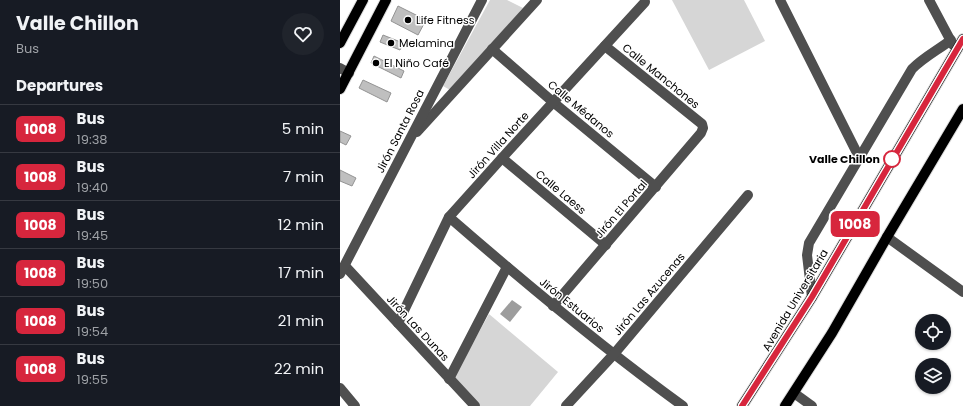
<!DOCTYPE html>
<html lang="en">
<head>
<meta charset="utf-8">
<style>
  :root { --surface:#171b24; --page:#20242c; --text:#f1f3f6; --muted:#9ea1a6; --line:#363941 }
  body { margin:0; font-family:Poppins,sans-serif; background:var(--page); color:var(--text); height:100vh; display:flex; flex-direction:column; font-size:15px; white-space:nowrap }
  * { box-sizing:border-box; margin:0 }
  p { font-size:13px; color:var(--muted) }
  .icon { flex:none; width:22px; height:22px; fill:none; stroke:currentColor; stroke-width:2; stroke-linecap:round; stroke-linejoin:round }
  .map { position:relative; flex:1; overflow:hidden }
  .drawer { display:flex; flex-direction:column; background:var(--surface); width:340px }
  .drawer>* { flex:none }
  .badge { padding:0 8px; border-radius:6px; font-size:14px; line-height:26px }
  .tools { position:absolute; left:575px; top:314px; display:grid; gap:8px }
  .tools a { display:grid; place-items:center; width:36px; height:36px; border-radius:50%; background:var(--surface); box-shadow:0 1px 3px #0004; font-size:20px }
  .map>.badge { position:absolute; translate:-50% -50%; box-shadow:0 0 0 2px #fff }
  h2 { padding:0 16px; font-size:15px; line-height:36px }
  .round { display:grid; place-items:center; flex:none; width:42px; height:42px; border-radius:21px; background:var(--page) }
  .headline { display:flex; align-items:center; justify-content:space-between; height:68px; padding:0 16px }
  h1 { font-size:19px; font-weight:700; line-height:30px }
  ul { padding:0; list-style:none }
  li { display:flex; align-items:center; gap:12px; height:48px; padding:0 16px; border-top:1px solid var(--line) }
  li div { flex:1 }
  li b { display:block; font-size:15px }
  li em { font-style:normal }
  li .badge { min-width:44px; font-weight:700; text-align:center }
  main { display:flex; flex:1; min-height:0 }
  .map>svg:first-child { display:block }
</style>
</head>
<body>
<main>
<section class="drawer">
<div class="headline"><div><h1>Valle Chillon</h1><p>Bus</p></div><a class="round"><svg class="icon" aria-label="heart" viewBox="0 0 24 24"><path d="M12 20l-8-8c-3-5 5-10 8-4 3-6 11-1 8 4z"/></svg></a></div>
<h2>Departures</h2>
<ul>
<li><span class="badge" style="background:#d7263d;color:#fff">1008</span><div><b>Bus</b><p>19:38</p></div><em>5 min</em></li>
<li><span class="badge" style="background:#d7263d;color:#fff">1008</span><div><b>Bus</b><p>19:40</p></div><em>7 min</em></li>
<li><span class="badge" style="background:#d7263d;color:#fff">1008</span><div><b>Bus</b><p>19:45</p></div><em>12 min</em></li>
<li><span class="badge" style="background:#d7263d;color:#fff">1008</span><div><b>Bus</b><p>19:50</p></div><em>17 min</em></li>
<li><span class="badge" style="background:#d7263d;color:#fff">1008</span><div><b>Bus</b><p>19:54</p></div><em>21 min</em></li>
<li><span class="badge" style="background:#d7263d;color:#fff">1008</span><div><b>Bus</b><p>19:55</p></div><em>22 min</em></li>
</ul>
</section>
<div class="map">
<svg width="623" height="406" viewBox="0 0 623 406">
  <rect width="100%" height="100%" fill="#fff"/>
  <!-- green -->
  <g fill="#d6d6d6">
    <polygon points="150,0 167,0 183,8 110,90 103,86"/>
    <polygon points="332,0 404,0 425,41 369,70"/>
    <polygon points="149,314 218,372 190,406 140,406 114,377"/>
  </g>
  <!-- water -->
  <polygon fill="#9d9d9d" points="172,300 182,307 170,322 160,314"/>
  <!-- building -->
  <g fill="#bfbfbf" stroke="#939393">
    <polygon points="58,6 86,20 78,35 51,21"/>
    <polygon points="43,35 63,43 60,50 40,42"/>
    <polygon points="34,56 64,71 61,78 31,63"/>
    <polygon points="23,80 51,93 47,102 19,88"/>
    <polygon points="0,131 11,136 6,145 0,142"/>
    <polygon points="0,170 16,178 12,186 0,181"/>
  </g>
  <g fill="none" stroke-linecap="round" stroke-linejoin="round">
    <defs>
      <g id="major">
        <polyline points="0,43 23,0"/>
        <polyline points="0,89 46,0"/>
        <polyline points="402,406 472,297 623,39"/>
        <polyline points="445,406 492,333 547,237 623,109"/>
      </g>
    </defs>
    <!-- major casing -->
    <use href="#major" stroke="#dbdbdb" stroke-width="12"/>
    <!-- minor -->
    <g stroke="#4f4f4f" stroke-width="10">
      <polyline points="440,0 519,157"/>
      <polyline points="589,0 613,45"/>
      <polyline points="152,49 213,102 316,187"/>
      <polyline points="0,68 9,73"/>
      <polyline points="77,132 197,0"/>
      <polyline points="162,158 266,245"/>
      <path d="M109,217C185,283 261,347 343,406"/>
      <polyline points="547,237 623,292"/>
      <polyline points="5,266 135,406"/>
      <polyline points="0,274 142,0"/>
      <path d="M472,297L467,255L469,243L572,69C584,57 598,50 611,40"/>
      <polyline points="213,306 361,133 363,128 362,124 265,46"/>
      <polyline points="58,323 109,217 162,158 305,2"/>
      <polyline points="109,379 167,267"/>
      <polyline points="0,388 15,406"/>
      <polyline points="454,393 472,406"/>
      <polyline points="226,406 274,354 408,195"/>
    </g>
    <!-- major -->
    <use href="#major" stroke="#000" stroke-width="10"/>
  </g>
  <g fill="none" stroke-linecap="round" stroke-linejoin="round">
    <defs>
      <polyline id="line" points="402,406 472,297 623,39"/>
    </defs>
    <!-- line casing -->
    <use href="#line" stroke="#fff" stroke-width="9"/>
    <!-- line -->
    <use href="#line" stroke="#d7263d" stroke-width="6"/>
  </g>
  <!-- markers -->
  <g fill="#000" stroke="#fff" stroke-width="1.5">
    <circle cx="68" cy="20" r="4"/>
    <circle cx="51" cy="43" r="4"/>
    <circle cx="36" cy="63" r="4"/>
  </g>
  <circle fill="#fff" stroke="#d7263d" stroke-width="2" cx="552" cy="159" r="8"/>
  <g text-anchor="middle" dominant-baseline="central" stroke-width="3" stroke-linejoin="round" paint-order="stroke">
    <!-- poi labels -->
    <g font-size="11" fill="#000" stroke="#fff" text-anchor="start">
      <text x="76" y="20">Life Fitness</text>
      <text x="59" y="43">Melamina</text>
      <text x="44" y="63">El Niño Café</text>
    </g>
    <!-- street labels -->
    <g font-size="11" fill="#000" stroke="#fff">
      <text transform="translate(321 76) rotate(39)">Calle Manchones</text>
      <text transform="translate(241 109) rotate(40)">Calle Médanos</text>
      <text transform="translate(60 131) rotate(-63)">Jirón Santa Rosa</text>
      <text transform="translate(158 145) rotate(-48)">Jirón Villa Norte</text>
      <text transform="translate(221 192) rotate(40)">Calle Laess</text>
      <text transform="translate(281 209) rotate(-49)">Jirón El Portal</text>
      <text transform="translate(309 294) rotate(-50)">Jirón Las Azucenas</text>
      <text transform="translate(455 300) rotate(-59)">Avenida Universitaria</text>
      <text transform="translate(232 305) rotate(39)">Jirón Estuarios</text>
      <text transform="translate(78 328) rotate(47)">Jirón Las Dunas</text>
    </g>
    <!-- stop labels -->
    <g font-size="11" font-weight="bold" fill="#000" stroke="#fff" text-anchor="end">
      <text x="540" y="159">Valle Chillon</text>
    </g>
  </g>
</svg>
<div class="tools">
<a><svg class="icon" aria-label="locate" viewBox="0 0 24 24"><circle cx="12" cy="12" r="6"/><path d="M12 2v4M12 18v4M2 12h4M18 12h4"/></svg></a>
<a><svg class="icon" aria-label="layers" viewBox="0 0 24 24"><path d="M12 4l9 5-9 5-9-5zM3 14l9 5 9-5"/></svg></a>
</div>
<b class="badge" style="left:515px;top:224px;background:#d7263d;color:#fff">1008</b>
</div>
</main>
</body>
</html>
